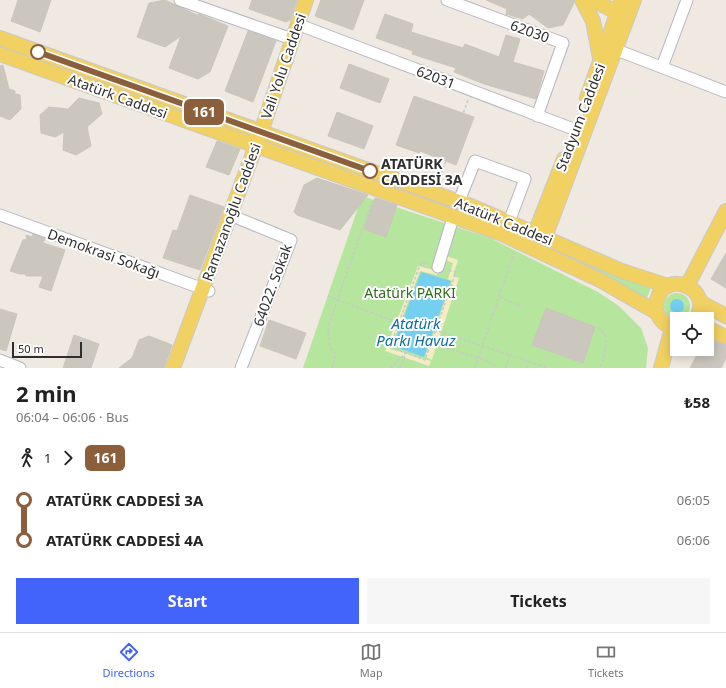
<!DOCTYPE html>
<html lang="en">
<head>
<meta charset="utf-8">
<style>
  :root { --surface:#fff; --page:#f6f6f6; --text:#222; --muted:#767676; --line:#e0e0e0; --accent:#4264fb }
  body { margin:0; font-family:"Noto Sans",sans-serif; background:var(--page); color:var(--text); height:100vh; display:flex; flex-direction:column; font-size:15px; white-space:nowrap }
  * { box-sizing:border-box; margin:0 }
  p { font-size:13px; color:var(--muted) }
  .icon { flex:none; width:22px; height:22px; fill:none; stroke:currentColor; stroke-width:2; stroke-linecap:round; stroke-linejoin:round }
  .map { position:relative; height:368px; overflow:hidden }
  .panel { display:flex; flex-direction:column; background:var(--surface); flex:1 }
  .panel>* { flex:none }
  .badge { padding:0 8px; border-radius:6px; font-size:14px; line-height:26px }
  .controls { position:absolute; left:670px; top:312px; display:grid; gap:8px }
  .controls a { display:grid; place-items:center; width:44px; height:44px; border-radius:0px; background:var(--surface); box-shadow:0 2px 10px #0003; font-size:20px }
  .scale { position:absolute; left:12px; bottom:10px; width:70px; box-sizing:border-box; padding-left:4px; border:2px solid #2e2e2e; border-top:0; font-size:11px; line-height:14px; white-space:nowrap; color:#2e2e2e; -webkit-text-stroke:3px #fff; paint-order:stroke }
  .map>.badge { position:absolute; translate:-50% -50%; box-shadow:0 0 0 2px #fff }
  .legs { display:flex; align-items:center; gap:6px; height:44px; padding:0 16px; font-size:13px }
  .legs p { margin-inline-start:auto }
  .head { display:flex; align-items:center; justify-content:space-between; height:68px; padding:0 16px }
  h1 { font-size:22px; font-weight:700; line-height:30px }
  .button { display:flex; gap:8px; margin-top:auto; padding:8px 16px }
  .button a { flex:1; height:46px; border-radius:0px; background:var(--accent); color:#fff; font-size:16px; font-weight:700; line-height:46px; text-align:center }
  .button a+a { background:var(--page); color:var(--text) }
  ul { padding:0 16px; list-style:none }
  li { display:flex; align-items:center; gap:14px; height:40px; font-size:15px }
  li i { display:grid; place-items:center; width:6px; height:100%; margin:0 5px; background:currentColor }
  li i::after { content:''; width:10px; height:10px; margin:-5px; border:3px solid; border-radius:50%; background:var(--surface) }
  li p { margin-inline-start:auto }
  li:first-child i { background:linear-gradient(#0000 50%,currentColor 0) }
  li:last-child i { background:linear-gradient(currentColor 50%,#0000 0) }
  .menu { display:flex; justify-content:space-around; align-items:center; height:56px; border-top:1px solid var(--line); background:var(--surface); font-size:11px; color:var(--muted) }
  .menu a { display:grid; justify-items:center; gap:2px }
  .menu .on { color:var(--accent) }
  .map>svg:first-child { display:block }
</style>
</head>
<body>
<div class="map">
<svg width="726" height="368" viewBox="0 0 726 368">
  <rect width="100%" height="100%" fill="#efe9e1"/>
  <!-- green -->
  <g fill="#b6e59e">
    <polygon points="0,43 244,130 244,134 0,47"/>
    <polygon points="271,141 497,223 651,287 646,301 577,261 495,226 270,144"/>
    <polygon points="362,196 490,238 598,292 619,306 641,328 648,348 646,368 303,368"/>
    <circle cx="677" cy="306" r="13"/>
  </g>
  <!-- sand -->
  <g fill="#f3ecc5">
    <polygon points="440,254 458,260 453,276 459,278 432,360 425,357 452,281 448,279 453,263 443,259 437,275 420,271 391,347 387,346 418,266 434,270"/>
    <polygon points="387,347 391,349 431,361 429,366 385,351"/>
  </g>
  <!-- water -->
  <g fill="#75cff0">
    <polygon points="421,272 451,281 424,357 393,346"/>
    <circle cx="677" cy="306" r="7"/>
  </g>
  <!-- building -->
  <g fill="#cbc7bf" stroke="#cbc5ba">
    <polygon points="18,0 51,0 40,32 11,21"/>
    <polygon points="165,0 197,15 199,14 228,26 210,72 198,79 169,68 181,36 165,47 137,37 149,3"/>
    <polygon points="252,0 297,0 290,20 286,22 249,9"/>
    <polygon points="321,0 364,0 353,30 315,16"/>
    <polygon points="486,0 574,0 574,3 563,25 548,28 529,14 523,19 506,14 507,9"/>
    <polygon points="385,14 413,24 411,32 463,48 465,44 499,57 506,35 520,39 513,62 544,71 536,99 484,84 454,72 456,68 412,54 413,51 376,38"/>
    <polygon points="248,31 276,41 253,102 225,91"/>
    <polygon points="349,64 389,79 380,103 340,88"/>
    <polygon points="3,65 9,89 15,91 15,94 20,95 21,109 10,120 0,116 0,66"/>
    <polygon points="414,96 474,117 456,165 420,151 419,153 396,145"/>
    <polygon points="79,98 99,103 102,114 87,127 91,146 76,155 63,150 64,132 55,137 41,133 40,115 49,107 68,109"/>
    <polygon points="337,112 373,126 364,149 328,136"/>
    <polygon points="217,141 240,149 229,175 206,167"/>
    <polygon points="317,178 368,195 340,230 297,215 294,212 304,185"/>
    <polygon points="190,195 224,207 200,270 163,258 173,230 177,231"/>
    <polygon points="375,198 397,205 386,237 364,229"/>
    <polygon points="33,234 45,239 43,243 65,250 51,291 39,287 43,276 26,276 25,274 20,274 10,271 23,240 27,239 26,235 32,237"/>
    <polygon points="726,253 726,288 711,279"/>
    <polygon points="546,308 595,327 583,363 532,345"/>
    <polygon points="0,309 17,314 6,351 0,349"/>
    <polygon points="269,320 306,333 296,359 260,346"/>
    <polygon points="74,335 99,344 91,368 63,368"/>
    <polygon points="149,336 172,345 164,368 119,368 132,358 139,340"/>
    <polygon points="707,337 726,345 726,358 721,368 690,368 700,349 707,349"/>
  </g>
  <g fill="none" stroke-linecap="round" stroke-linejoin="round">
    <defs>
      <g id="minor">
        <polyline points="180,0 292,39"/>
        <polyline points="447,0 563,43 537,116"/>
        <polyline points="297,24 576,130"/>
        <polyline points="609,47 726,92"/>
        <polyline points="662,67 687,0"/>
        <polyline points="459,201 475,161 525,179 509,222"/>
        <polyline points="0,215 209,291"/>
        <polyline points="230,215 291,240 241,368"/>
        <polyline points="438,267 452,221"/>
        <polyline points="0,360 20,368"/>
      </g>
      <g id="major">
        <polyline points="582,0 593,21 600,58"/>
        <polyline points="593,0 618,13"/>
        <polyline points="0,38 354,165 471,206 622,271 668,286"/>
        <polyline points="0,54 502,234 600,280 656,312"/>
        <polyline points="587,98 622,0"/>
        <polyline points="535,233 564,159"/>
        <polyline points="545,237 634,0"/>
        <polyline points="687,286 726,211"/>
        <polyline points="700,302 726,316"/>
        <path d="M677,328C668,327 662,323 658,315C655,310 655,305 657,300C664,269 715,287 696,319"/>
        <polyline points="707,328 726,337"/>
        <polyline points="173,368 261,132 306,0"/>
        <polyline points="661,368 672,328"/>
      </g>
    </defs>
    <!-- minor casing -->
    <use href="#minor" stroke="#b4b7c1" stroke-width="13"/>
    <!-- major casing -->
    <use href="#major" stroke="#c9c9c9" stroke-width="16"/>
    <!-- path -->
    <g stroke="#c9c9c9" stroke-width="1.5" stroke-dasharray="3 2" stroke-linecap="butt">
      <polyline points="438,183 468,100"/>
      <polyline points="328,296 399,323"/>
      <polyline points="500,297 522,307"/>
      <polyline points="401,319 510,355 505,368"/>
      <path d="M598,327C599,329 603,332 605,335C608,343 604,361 599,368"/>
      <polyline points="432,344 483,359 499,368"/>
      <polyline points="510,355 548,368"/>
      <polyline points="332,368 336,355 330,347 328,327 372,201"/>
      <polyline points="390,368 406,353 425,360 456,272 448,270"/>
      <polyline points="400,368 406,353 390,347 421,262 429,264"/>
      <polyline points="475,368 514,252"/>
      <polyline points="527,368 528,361"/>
    </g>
    <!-- minor -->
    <use href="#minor" stroke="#fff" stroke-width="11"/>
    <!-- major -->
    <use href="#major" stroke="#f2d163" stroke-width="14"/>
  </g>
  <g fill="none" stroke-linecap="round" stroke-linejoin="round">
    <defs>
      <polyline id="line-1" points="38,52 370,171"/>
    </defs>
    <!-- line-1 casing -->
    <use href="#line-1" stroke="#fff" stroke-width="9"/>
    <!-- line-1 -->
    <use href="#line-1" stroke="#8b5e3c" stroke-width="6"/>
  </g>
  <!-- markers -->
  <g fill="#fff" stroke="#8b5e3c" stroke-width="2">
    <circle cx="38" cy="52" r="7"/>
    <circle cx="370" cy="171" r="7"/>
  </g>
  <g text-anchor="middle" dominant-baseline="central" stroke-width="4" stroke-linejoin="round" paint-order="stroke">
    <!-- street labels -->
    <g font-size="14" fill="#2e2e2e" stroke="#fff">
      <text transform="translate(530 31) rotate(20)">62030</text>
      <text transform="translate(283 66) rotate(-71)">Vali Yolu Caddesi</text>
      <text transform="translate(436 77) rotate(21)">62031</text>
      <text transform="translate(118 96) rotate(20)">Atatürk Caddesi</text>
      <text transform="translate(580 117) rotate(-69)">Stadyum Caddesi</text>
      <text transform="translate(231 212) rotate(-70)">Ramazanoğlu Caddesi</text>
      <text transform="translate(504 221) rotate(22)">Atatürk Caddesi</text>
      <text transform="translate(104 253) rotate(20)">Demokrasi Sokağı</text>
      <text transform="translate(272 285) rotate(-70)">64022. Sokak</text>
    </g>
    <!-- stop labels -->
    <g font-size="14" font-weight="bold" fill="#2e2e2e" stroke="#fff" text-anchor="start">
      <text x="381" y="163">ATATÜRK<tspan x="381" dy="16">CADDESİ 3A</tspan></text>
    </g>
    <!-- park labels -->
    <g font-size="14" fill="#2c6e1b" stroke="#fff">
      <text x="410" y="292">Atatürk PARKI</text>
    </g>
    <!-- water labels -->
    <g font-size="15" font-style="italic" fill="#0d6fa3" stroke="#fff">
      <text x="416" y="323">Atatürk<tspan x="416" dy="17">Parkı Havuz</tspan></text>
    </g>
  </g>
</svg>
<div class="controls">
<a><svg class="icon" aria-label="locate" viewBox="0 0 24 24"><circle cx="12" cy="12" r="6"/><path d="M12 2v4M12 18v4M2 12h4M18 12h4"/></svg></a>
</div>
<div class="scale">50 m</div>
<b class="badge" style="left:204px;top:112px;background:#8b5e3c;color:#fff">161</b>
</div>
<section class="panel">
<div class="head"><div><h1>2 min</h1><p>06:04 – 06:06 · Bus</p></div><b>₺58</b></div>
<div class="legs"><svg class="icon" aria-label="walk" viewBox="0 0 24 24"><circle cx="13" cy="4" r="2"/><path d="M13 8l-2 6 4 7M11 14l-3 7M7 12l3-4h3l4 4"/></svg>1<svg class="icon" aria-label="forward" viewBox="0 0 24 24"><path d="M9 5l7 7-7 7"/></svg><b class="badge" style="background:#8b5e3c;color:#fff">161</b></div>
<ul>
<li><i style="color:#8b5e3c"></i><b>ATATÜRK CADDESİ 3A</b><p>06:05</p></li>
<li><i style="color:#8b5e3c"></i><b>ATATÜRK CADDESİ 4A</b><p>06:06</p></li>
</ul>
<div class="button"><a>Start</a><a>Tickets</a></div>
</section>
<nav class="menu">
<a class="on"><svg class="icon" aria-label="directions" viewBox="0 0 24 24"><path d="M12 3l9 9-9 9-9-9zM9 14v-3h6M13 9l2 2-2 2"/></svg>Directions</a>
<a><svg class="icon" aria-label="map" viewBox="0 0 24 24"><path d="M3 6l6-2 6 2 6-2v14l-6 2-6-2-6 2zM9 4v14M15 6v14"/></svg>Map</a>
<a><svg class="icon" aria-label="tickets" viewBox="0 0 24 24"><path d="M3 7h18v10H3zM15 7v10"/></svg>Tickets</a>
</nav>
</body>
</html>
